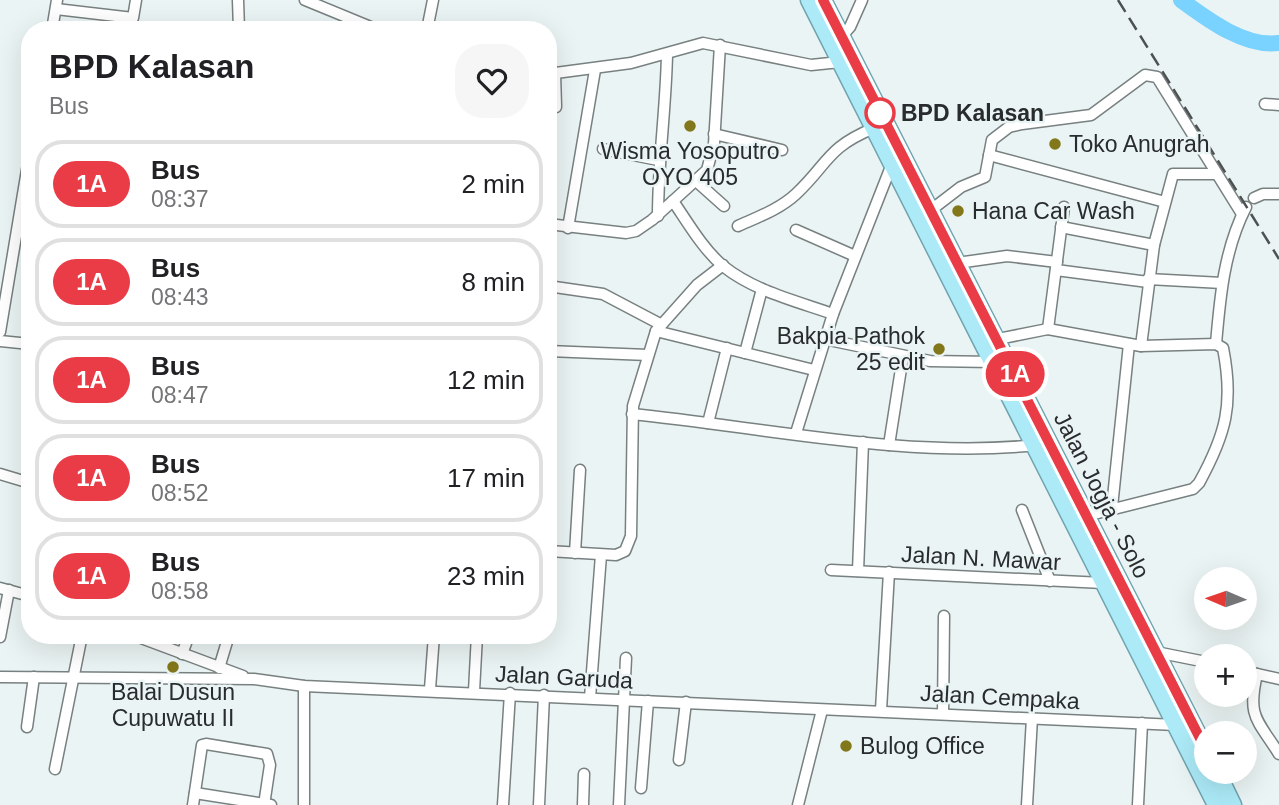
<!DOCTYPE html>
<html lang="en">
<head>
<meta charset="utf-8">
<style>
  :root { --surface:#fff; --page:#f6f6f6; --text:#202124; --muted:#757577; --line:#e0e0e0 }
  body { margin:0; font-family:Arial,sans-serif; background:var(--page); color:var(--text); height:100vh; display:flex; flex-direction:column; font-size:26px; white-space:nowrap }
  * { box-sizing:border-box; margin:0 }
  p { font-size:23px; color:var(--muted) }
  .icon { flex:none; width:38px; height:38px; fill:none; stroke:currentColor; stroke-width:2; stroke-linecap:round; stroke-linejoin:round }
  .map { position:relative; flex:1; overflow:hidden }
  .sheet { position:absolute; left:21px; top:21px; width:536px; height:623px; display:flex; flex-direction:column; background:var(--surface); border-radius:28px; box-shadow:0 7px 28px #0002 }
  .sheet>* { flex:none }
  .badge { padding:0 14px; border-radius:23px; font-size:24px; line-height:46px }
  .needle { width:46px; rotate:272deg }
  .tools { position:absolute; left:1194px; top:567px; display:grid; gap:14px }
  .tools a { display:grid; place-items:center; width:63px; height:63px; border-radius:50%; background:var(--surface); box-shadow:0 7px 28px #0002; font-size:35px }
  .map>.badge { position:absolute; translate:-50% -50%; box-shadow:0 0 0 4px #fff }
  .round { display:grid; place-items:center; flex:none; width:74px; height:74px; border-radius:28px; background:var(--page) }
  .headline { display:flex; align-items:center; justify-content:space-between; height:119px; padding:0 28px }
  h1 { font-size:33px; font-weight:700; line-height:52px }
  ul { padding:0; list-style:none }
  li { display:flex; align-items:center; gap:21px; height:88px; margin:0 14px 10px; padding:0 14px; border:4px solid var(--line); border-radius:28px }
  li div { flex:1 }
  li b { display:block; font-size:26px }
  li em { font-style:normal }
  li .badge { min-width:77px; font-weight:700; text-align:center }
  .map>svg:first-child { display:block }
</style>
</head>
<body>
<div class="map">
<svg width="1279" height="805" viewBox="0 0 1279 805">
  <rect width="100%" height="100%" fill="#ebf4f4"/>
  <g fill="none" stroke-linecap="round" stroke-linejoin="round">
    <!-- river -->
    <path stroke="#7ad2fe" stroke-width="16" d="M1181,0C1207,19 1245,48 1279,43"/>
    <defs>
      <g id="minor">
        <polyline points="238,0 239,30"/>
        <polyline points="305,0 378,30"/>
        <polyline points="56,9 133,18 136,0"/>
        <polyline points="52,30 57,0"/>
        <polyline points="427,30 433,0"/>
        <polyline points="842,36 850,27 862,0"/>
        <polyline points="555,73 556,107"/>
        <polyline points="548,74 631,63 703,43 811,65 840,62"/>
        <polyline points="1265,104 1279,105"/>
        <polyline points="714,134 782,150"/>
        <polyline points="603,149 658,160"/>
        <polyline points="989,155 1165,202"/>
        <polyline points="702,175 731,177"/>
        <polyline points="696,181 724,206"/>
        <polyline points="1254,198 1263,194 1279,194"/>
        <path d="M673,201C688,223 703,249 723,266C754,291 796,301 833,314"/>
        <polyline points="931,210 961,187 985,177 992,140 1009,127 1022,124 1091,115 1145,75 1157,77 1242,214"/>
        <path d="M658,216C658,161 666,108 667,54"/>
        <polyline points="548,224 626,233 636,231 652,220 707,170 714,144 720,45"/>
        <path d="M738,226C758,217 780,209 796,194C829,163 826,148 874,128"/>
        <polyline points="1061,227 1154,245"/>
        <polyline points="568,228 595,70"/>
        <polyline points="796,230 855,256"/>
        <polyline points="957,263 1007,256 1057,262"/>
        <polyline points="1056,270 1148,282"/>
        <polyline points="1148,279 1222,283"/>
        <polyline points="548,286 603,294 660,324"/>
        <polyline points="1048,329 1064,207"/>
        <polyline points="656,331 814,370"/>
        <polyline points="0,332 30,152"/>
        <polyline points="824,339 930,361 993,362"/>
        <path d="M998,339L1048,329L1141,346L1216,344L1223,348C1234,404 1226,434 1199,483L1193,489L1086,516"/>
        <polyline points="0,341 30,344"/>
        <path d="M1216,344C1220,297 1224,250 1246,207"/>
        <polyline points="1141,346 1154,245 1173,174 1217,174"/>
        <polyline points="548,351 648,355"/>
        <polyline points="745,353 762,289"/>
        <path d="M632,414C762,427 907,459 1036,445"/>
        <polyline points="708,423 727,348"/>
        <polyline points="796,433 833,314 892,164"/>
        <polyline points="889,445 903,356"/>
        <polyline points="548,459 550,424"/>
        <polyline points="0,474 30,483"/>
        <polyline points="1112,507 1129,344"/>
        <polyline points="1022,510 1050,581"/>
        <polyline points="548,551 616,555 625,551 631,536 633,406 656,331 697,285 723,265"/>
        <polyline points="575,553 580,470"/>
        <polyline points="831,570 1103,583"/>
        <polyline points="858,571 863,442"/>
        <polyline points="0,588 30,596"/>
        <polyline points="133,635 243,676"/>
        <polyline points="0,637 9,590"/>
        <polyline points="1156,652 1206,662"/>
        <polyline points="182,654 189,635"/>
        <polyline points="219,668 229,635"/>
        <polyline points="1244,671 1279,679"/>
        <path d="M1257,674C1247,717 1257,719 1279,754"/>
        <polyline points="0,677 254,679 304,686 1176,725"/>
        <polyline points="430,689 434,635"/>
        <polyline points="474,691 477,635"/>
        <polyline points="590,698 601,555"/>
        <polyline points="881,710 889,572"/>
        <polyline points="943,714 944,616"/>
        <polyline points="27,727 34,677"/>
        <polyline points="679,760 686,702"/>
        <polyline points="55,769 82,635"/>
        <polyline points="641,788 648,701"/>
        <polyline points="195,793 271,805"/>
        <polyline points="193,805 202,745 206,744 267,754 270,765 264,805"/>
        <polyline points="304,805 304,686"/>
        <polyline points="503,805 510,693"/>
        <polyline points="539,805 544,695"/>
        <polyline points="583,805 584,774"/>
        <polyline points="619,805 626,658"/>
        <polyline points="798,805 822,710"/>
        <polyline points="1027,805 1032,718"/>
        <polyline points="1138,805 1142,723"/>
      </g>
      <g id="trunk">
        <polyline points="809,0 1216,805"/>
        <polyline points="823,0 1206,750"/>
        <polyline points="1217,772 1233,805"/>
      </g>
    </defs>
    <!-- minor casing -->
    <use href="#minor" stroke="#788080" stroke-width="13"/>
    <!-- trunk casing -->
    <use href="#trunk" stroke="#70a4af" stroke-width="19"/>
    <!-- minor -->
    <use href="#minor" stroke="#fff" stroke-width="10"/>
    <!-- trunk -->
    <use href="#trunk" stroke="#aceaf8" stroke-width="16"/>
    <!-- rail -->
    <polyline stroke="#4d5151" stroke-width="2.5" stroke-dasharray="14 7" stroke-linecap="butt" points="1118,0 1279,259"/>
  </g>
  <g fill="none" stroke-linecap="round" stroke-linejoin="round">
    <defs>
      <polyline id="line" points="823,0 1206,750"/>
    </defs>
    <!-- line casing -->
    <use href="#line" stroke="#fff" stroke-width="16"/>
    <!-- line -->
    <use href="#line" stroke="#e93c46" stroke-width="10"/>
  </g>
  <!-- markers -->
  <circle fill="#fff" stroke="#e93c46" stroke-width="3.5" cx="880" cy="113" r="14"/>
  <g fill="#83771b" stroke="#ebf4f4" stroke-width="2.5">
    <circle cx="690" cy="126" r="7"/>
    <circle cx="1055" cy="144" r="7"/>
    <circle cx="958" cy="211" r="7"/>
    <circle cx="939" cy="349" r="7"/>
    <circle cx="173" cy="667" r="7"/>
    <circle cx="846" cy="746" r="7"/>
  </g>
  <g text-anchor="middle" dominant-baseline="central" stroke-width="5" stroke-linejoin="round" paint-order="stroke">
    <!-- stop labels -->
    <g font-size="23" font-weight="bold" fill="#292c2c" stroke="#ebf4f4" text-anchor="start">
      <text x="901" y="113">BPD Kalasan</text>
    </g>
    <!-- poi labels -->
    <g font-size="23" fill="#292c2c" stroke="#ebf4f4" text-anchor="start">
      <text x="1069" y="144">Toko Anugrah</text>
      <text x="690" y="151" text-anchor="middle">Wisma Yosoputro<tspan x="690" dy="26">OYO 405</tspan></text>
      <text x="972" y="211">Hana Car Wash</text>
      <text x="925" y="336" text-anchor="end">Bakpia Pathok<tspan x="925" dy="26">25 edit</tspan></text>
      <text x="173" y="692" text-anchor="middle">Balai Dusun<tspan x="173" dy="26">Cupuwatu II</tspan></text>
      <text x="860" y="746">Bulog Office</text>
    </g>
    <!-- street labels -->
    <g font-size="23" fill="#292c2c" stroke="#ebf4f4">
      <text transform="translate(1102 495) rotate(63)">Jalan Jogja - Solo</text>
      <text transform="translate(981 558) rotate(3)">Jalan N. Mawar</text>
      <text transform="translate(564 677) rotate(3)">Jalan Garuda</text>
      <text transform="translate(1000 697) rotate(3)">Jalan Cempaka</text>
    </g>
  </g>
</svg>
<div class="tools">
<a><svg class="needle" viewBox="-14 -14 28 28"><path d="M0-13l5 13h-10z" fill="#e53935"/><path d="M0 13l5-13h-10z" fill="#757577"/></svg></a>
<a>+</a>
<a>−</a>
</div>
<b class="badge" style="left:1015px;top:374px;background:#e93c46;color:#fff">1A</b>
<section class="sheet">
<div class="headline"><div><h1>BPD Kalasan</h1><p>Bus</p></div><a class="round"><svg class="icon" aria-label="heart" viewBox="0 0 24 24"><path d="M12 20l-8-8c-3-5 5-10 8-4 3-6 11-1 8 4z"/></svg></a></div>
<ul>
<li><span class="badge" style="background:#e93c46;color:#fff">1A</span><div><b>Bus</b><p>08:37</p></div><em>2 min</em></li>
<li><span class="badge" style="background:#e93c46;color:#fff">1A</span><div><b>Bus</b><p>08:43</p></div><em>8 min</em></li>
<li><span class="badge" style="background:#e93c46;color:#fff">1A</span><div><b>Bus</b><p>08:47</p></div><em>12 min</em></li>
<li><span class="badge" style="background:#e93c46;color:#fff">1A</span><div><b>Bus</b><p>08:52</p></div><em>17 min</em></li>
<li><span class="badge" style="background:#e93c46;color:#fff">1A</span><div><b>Bus</b><p>08:58</p></div><em>23 min</em></li>
</ul>
</section>
</div>
</body>
</html>
